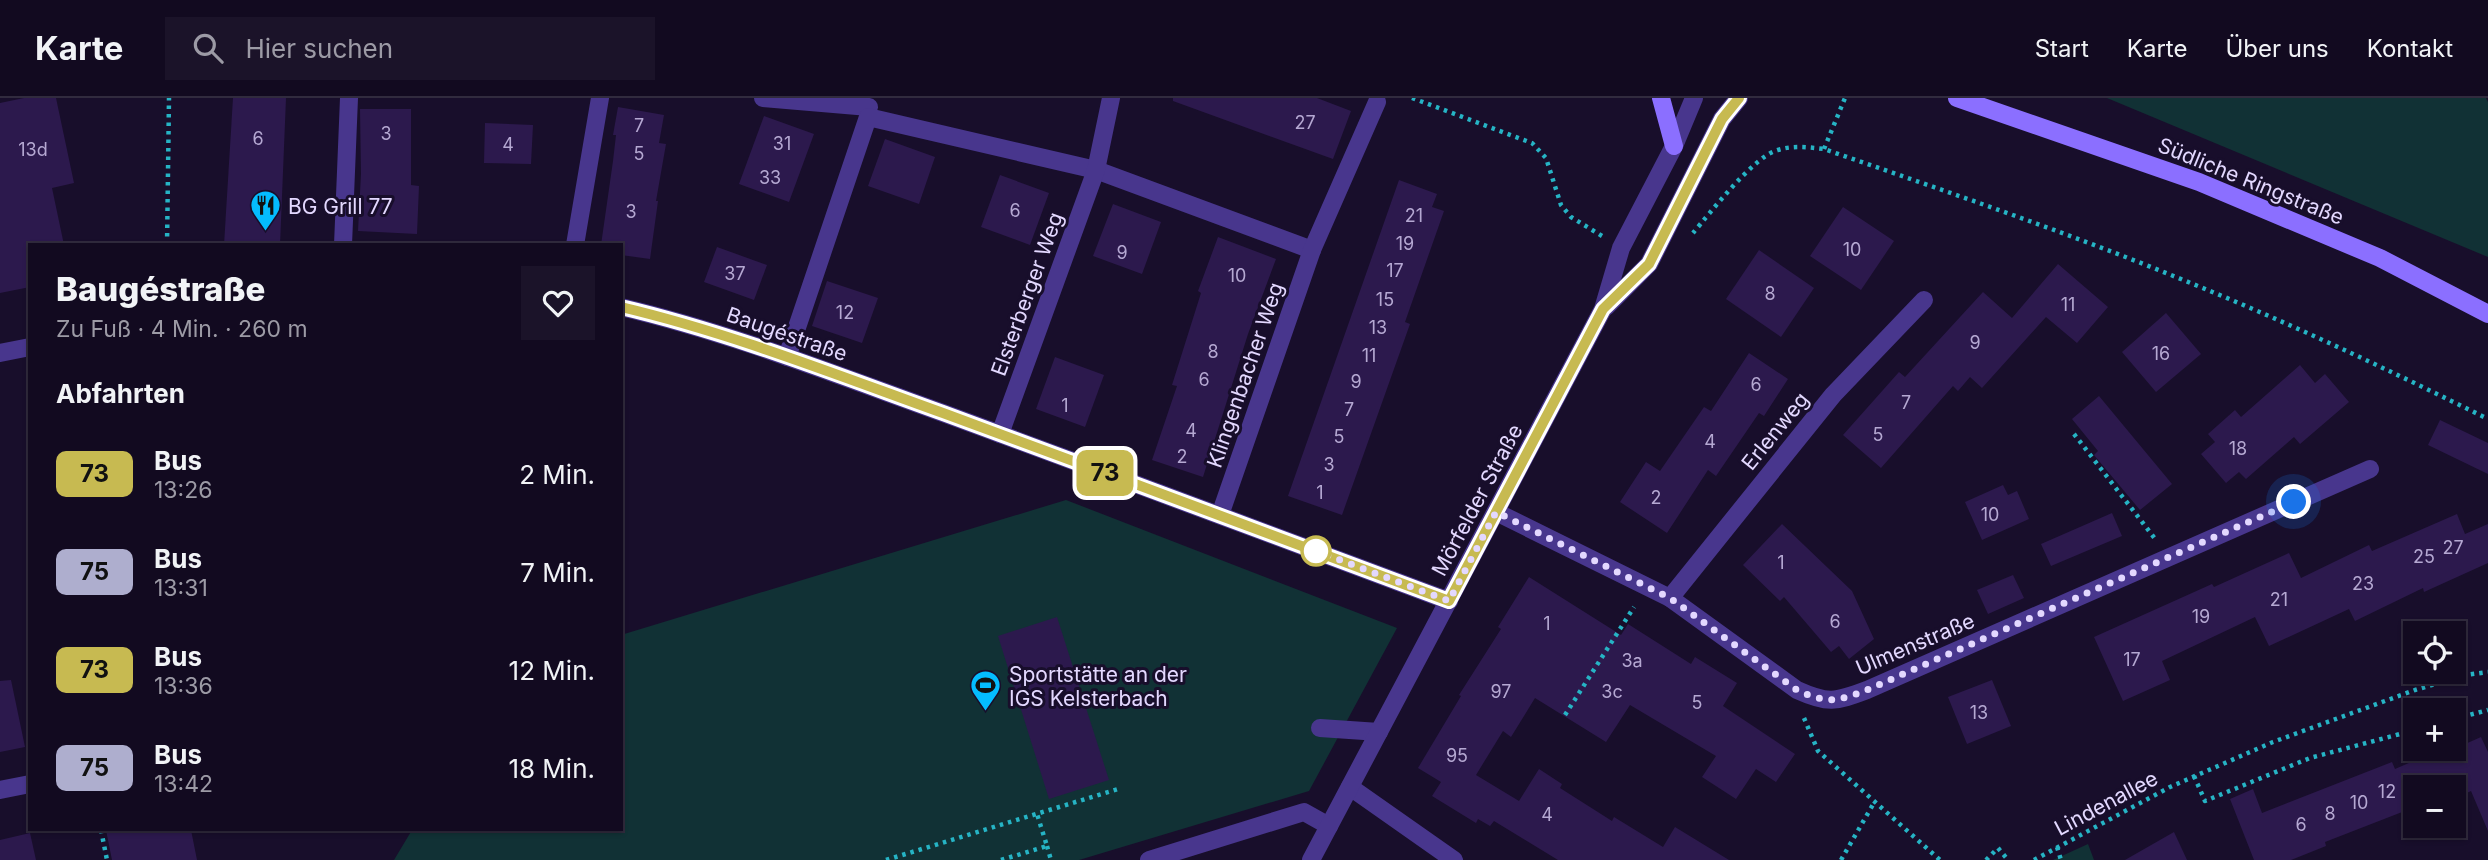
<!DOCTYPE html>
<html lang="de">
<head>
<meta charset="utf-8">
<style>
  :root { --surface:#120a20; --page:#1b1329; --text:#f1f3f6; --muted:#9c9aa5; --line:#312b3e }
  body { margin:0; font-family:Inter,sans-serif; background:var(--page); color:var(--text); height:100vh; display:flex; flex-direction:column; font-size:26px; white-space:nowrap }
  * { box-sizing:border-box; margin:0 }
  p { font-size:23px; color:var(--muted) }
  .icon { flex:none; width:38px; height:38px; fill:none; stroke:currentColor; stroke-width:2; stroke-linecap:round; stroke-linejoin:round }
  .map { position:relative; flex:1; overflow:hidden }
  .side { position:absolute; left:28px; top:145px; width:595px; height:588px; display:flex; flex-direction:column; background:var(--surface); border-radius:0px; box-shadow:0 2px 5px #0004,0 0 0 2px var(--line) }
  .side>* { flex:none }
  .badge { padding:0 14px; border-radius:10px; font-size:24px; line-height:46px }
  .fabs { position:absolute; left:2403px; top:523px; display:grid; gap:14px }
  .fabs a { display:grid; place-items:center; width:63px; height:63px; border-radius:0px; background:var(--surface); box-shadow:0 2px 5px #0004,0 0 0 2px var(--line); font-size:35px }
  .you { position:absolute; width:35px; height:35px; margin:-18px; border:5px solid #fff; border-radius:50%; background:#1a73e8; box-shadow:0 0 0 10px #1a73e833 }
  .map>.badge { position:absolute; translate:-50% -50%; box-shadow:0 0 0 4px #fff }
  h2 { padding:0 28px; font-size:26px; line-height:63px }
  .round { display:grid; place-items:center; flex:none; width:74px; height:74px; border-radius:0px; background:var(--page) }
  .head { display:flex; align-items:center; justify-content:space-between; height:119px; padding:0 28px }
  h1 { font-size:33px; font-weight:800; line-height:52px }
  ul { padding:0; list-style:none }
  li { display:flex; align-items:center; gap:21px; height:98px; padding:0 28px }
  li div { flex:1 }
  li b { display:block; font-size:26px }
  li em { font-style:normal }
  li .badge { min-width:77px; font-weight:700; text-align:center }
  header { display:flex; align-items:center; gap:42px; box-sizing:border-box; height:98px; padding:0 35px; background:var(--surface); border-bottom:2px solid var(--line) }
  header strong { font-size:33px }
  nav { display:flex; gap:38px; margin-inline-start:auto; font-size:24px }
  .search { width:490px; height:63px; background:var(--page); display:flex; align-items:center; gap:18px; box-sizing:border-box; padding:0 24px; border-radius:0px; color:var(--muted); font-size:26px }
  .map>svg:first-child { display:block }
</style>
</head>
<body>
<header>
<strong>Karte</strong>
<div class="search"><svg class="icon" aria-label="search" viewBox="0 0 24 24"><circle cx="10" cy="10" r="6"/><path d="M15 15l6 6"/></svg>Hier suchen</div>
<nav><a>Start</a><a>Karte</a><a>Über uns</a><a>Kontakt</a></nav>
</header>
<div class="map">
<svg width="2488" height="762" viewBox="0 0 2488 762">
  <rect width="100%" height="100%" fill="#180e2b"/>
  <!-- green -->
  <g fill="#113135">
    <polygon points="2107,0 2486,0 2488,4 2488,159"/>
    <polygon points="1066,402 1397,530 1309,693 1079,762 394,762 412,732 621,732 621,537"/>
    <polygon points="2088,746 2094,762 2053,762"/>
  </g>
  <!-- building -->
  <g fill="#2c194d">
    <polygon points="24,0 56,0 74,85 52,90 64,147 30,147 30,189 0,195 0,5"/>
    <polygon points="233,0 286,0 280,147 224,147"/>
    <polygon points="1173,0 1317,0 1351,13 1333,61 1173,3"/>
    <polygon points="618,9 664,17 659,45 666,46 656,103 658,103 650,161 621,157 621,147 601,147 613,63 616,37 613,37"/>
    <polygon points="360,11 411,11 411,87 419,88 417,136 358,133 361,76"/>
    <polygon points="764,18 814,36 789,104 739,86"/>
    <polygon points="485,25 533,27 531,66 484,65"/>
    <polygon points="885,41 935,59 919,106 868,88"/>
    <polygon points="1000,77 1049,95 1030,147 981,129"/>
    <polygon points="1399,82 1437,96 1432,109 1444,113 1405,224 1410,226 1342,417 1288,398"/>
    <polygon points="1113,106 1161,124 1142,176 1093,158"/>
    <polygon points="1843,109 1894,143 1861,192 1810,158"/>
    <polygon points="1218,139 1276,161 1248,236 1203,379 1152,362 1177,288 1172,287 1201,195 1198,193"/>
    <polygon points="717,149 767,167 754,202 704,184"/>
    <polygon points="1759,152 1814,190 1781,239 1726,201"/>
    <polygon points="2058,166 2108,209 2077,245 2046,219 1982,290 1970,279 1958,293 1953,288 1881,370 1843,337 1899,274 1905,279 1983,194 2012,220"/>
    <polygon points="827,183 878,200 862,245 812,228"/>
    <polygon points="2166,215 2201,256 2156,294 2122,254"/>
    <polygon points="1749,255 1788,281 1764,318 1759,315 1716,378 1708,372 1667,435 1620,404 1646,364 1660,373 1704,309 1711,313"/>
    <polygon points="1055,259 1104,277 1085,329 1036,311"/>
    <polygon points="2300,267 2315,285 2325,276 2349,304 2300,346 2294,339 2246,381 2239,374 2226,385 2201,356 2215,344 2208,336 2235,312 2241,319"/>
    <polygon points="2099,298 2172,386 2140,412 2094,357 2098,353 2072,321"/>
    <polygon points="2440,322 2488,345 2488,376 2428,347"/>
    <polygon points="2003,387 2008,397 2017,393 2029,421 1982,442 1965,404"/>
    <polygon points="2112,415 2122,438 2051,468 2041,446"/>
    <polygon points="2457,416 2465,436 2488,426 2488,465 2424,494 2423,490 2355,523 2349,511 2269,548 2255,519 2162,563 2170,582 2123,603 2094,539 2212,486 2214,489 2289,455 2301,480 2369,447 2372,453"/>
    <polygon points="1782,426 1852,493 1874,541 1849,561 1839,548 1831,554 1784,499 1780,503 1743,467"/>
    <polygon points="2013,477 2024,500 1988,516 1977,492"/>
    <polygon points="1529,479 1621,537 1628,526 1691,566 1695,559 1737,585 1723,608 1795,656 1776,684 1756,671 1736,701 1702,679 1716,658 1630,607 1606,644 1535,600 1511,639 1503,633 1476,677 1519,703 1539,671 1562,686 1560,690 1612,723 1614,719 1663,749 1675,729 1729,762 1558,762 1494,723 1490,728 1478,721 1476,725 1432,698 1441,684 1418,670 1461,598 1459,597 1501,531 1498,529"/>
    <polygon points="1057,519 1109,682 1049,701 998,538"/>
    <polygon points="11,582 25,649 0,654 0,583"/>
    <polygon points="1992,582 2011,628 1967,646 1948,599"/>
    <polygon points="2481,639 2488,654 2488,733 2471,693 2454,701 2454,690 2415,690 2415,709 2325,744 2326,748 2291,762 2254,762 2230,701 2253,691 2262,715 2392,664 2395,671 2441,651 2454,651"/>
    <polygon points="106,732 191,732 197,762 112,762"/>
    <polygon points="2174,734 2187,762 2125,762"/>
    <polygon points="30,735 36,762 0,762 0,742"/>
  </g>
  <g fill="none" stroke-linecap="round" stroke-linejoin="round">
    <!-- path -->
    <g stroke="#26b4c5" stroke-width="4.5" stroke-dasharray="3.5 5" stroke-linecap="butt">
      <polyline points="1412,0 1532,45 1546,60 1561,107 1571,119 1602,138"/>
      <polyline points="1824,51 1845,0"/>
      <path d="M1693,135C1710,115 1752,61 1775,53C1791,47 1807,49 1824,51C1948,94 2072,136 2193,186C2294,227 2391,273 2488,321"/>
      <polyline points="167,147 169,0"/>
      <polyline points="2074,336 2156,442"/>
      <polyline points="1565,617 1634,509"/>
      <polyline points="1804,620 1818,653 1940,762"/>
      <polyline points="2454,621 2488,612"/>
      <polyline points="2194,678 2205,703 2310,660 2415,632"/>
      <polyline points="101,732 107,762"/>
      <polyline points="1047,748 1051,762"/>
      <polyline points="2057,749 2061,762"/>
      <polyline points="886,762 1118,691"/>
      <polyline points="1001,762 1047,748 1037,716"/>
      <polyline points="1841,762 1875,703"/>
      <polyline points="1986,762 1998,750 2008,762"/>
      <polyline points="2034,762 2170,689 2273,644 2415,592 2465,577 2488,574"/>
    </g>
    <!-- service -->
    <g stroke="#48368d" stroke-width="18">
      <polyline points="1320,630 1379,634"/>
      <polyline points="1149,762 1304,714 1329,728"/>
    </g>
    <!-- minor -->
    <g stroke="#48368d" stroke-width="18">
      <polyline points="763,0 869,9"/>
      <polyline points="343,147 349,0"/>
      <polyline points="575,147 600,0"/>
      <path d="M621,209C731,235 837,277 943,315C1112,377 1280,440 1449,503"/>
      <polyline points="1606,209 1649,166 1722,21 1739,0"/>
      <polyline points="0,255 30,249"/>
      <polyline points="787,259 868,19 1096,72 1312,152"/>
      <polyline points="1000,336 1096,72 1111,0"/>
      <path d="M1496,414L1670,500L1797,592C1828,606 1835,604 1867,592L2370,371"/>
      <polyline points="1220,417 1312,152 1377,4"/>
      <polyline points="1670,500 1833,297 1924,202"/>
      <polyline points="1350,689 1454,762"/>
      <polyline points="0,692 30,686"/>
      <polyline points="1311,762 1603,211 1621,150 1674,48 1694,0"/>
    </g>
    <!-- secondary -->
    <g stroke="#8b6fff" stroke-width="18">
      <polyline points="1661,0 1674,48"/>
      <polyline points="1957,0 2199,84 2380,160 2488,216"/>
    </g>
  </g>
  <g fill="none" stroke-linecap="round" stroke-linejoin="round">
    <defs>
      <path id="line" d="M621,209C731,235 837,277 943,315C1112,377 1280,440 1449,503L1603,211L1649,166L1722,21L1739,0"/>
    </defs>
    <!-- line casing -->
    <use href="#line" stroke="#fff" stroke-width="16"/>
    <!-- line -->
    <use href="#line" stroke="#c7ba51" stroke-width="10"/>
    <!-- walk -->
    <path stroke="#e3d8ff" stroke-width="7" stroke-dasharray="0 12.6" d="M1316,453L1449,503L1496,414L1670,500L1797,592C1828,606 1835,604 1867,592L2294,404"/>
  </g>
  <!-- icons -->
  <defs>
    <symbol id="restaurant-pin" viewBox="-11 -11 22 30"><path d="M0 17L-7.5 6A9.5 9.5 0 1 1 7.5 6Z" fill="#04bcff" stroke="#180e2b"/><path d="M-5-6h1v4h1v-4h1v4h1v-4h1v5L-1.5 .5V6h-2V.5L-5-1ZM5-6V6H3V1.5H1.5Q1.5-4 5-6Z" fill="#111"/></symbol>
    <symbol id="stadium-pin" viewBox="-11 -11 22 30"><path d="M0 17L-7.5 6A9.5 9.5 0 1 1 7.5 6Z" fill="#04bcff" stroke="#180e2b"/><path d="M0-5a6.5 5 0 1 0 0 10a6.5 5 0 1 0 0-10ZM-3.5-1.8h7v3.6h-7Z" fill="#111"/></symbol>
  </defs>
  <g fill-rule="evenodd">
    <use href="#restaurant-pin" x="248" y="90" width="35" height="47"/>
    <use href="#stadium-pin" x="968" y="570" width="35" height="47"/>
  </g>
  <!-- markers -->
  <circle fill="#fff" stroke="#c7ba51" stroke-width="3.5" cx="1316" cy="453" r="14"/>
  <g text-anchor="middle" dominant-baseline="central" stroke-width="6" stroke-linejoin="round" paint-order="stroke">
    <!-- number labels -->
    <g font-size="18" fill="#b5a8d2">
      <text x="1305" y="24">27</text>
      <text x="639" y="27">7</text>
      <text x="386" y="35">3</text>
      <text x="258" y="40">6</text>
      <text x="782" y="45">31</text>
      <text x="508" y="46">4</text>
      <text x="33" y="51">13d</text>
      <text x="639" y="55">5</text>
      <text x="770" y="79">33</text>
      <text x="1015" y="112">6</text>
      <text x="631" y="113">3</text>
      <text x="1414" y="117">21</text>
      <text x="1405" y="145">19</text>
      <text x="1852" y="151">10</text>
      <text x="1122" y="154">9</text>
      <text x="1395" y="172">17</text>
      <text x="735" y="175">37</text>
      <text x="1237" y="177">10</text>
      <text x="1770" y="195">8</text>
      <text x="1385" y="201">15</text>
      <text x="2068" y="206">11</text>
      <text x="845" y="214">12</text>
      <text x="1378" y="229">13</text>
      <text x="1975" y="244">9</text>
      <text x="1213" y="253">8</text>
      <text x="2161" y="255">16</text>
      <text x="1369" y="257">11</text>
      <text x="1204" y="281">6</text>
      <text x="1356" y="283">9</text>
      <text x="1756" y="286">6</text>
      <text x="1906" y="304">7</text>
      <text x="1065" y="307">1</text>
      <text x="1349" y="311">7</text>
      <text x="1191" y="332">4</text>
      <text x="1878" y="336">5</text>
      <text x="1339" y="338">5</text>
      <text x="1710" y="343">4</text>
      <text x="2238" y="350">18</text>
      <text x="1182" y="358">2</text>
      <text x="1329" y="366">3</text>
      <text x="1320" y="394">1</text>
      <text x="1656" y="399">2</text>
      <text x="1990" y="416">10</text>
      <text x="2453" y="449">27</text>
      <text x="2424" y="458">25</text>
      <text x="1781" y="464">1</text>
      <text x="2363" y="485">23</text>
      <text x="2279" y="501">21</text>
      <text x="2201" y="518">19</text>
      <text x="1835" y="523">6</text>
      <text x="1547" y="525">1</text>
      <text x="2132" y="561">17</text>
      <text x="1632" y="562">3a</text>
      <text x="1501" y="593">97</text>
      <text x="1612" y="593">3c</text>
      <text x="1697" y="604">5</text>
      <text x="1979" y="614">13</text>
      <text x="1457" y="657">95</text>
      <text x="2387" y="693">12</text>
      <text x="2359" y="704">10</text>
      <text x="2330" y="715">8</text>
      <text x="1547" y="716">4</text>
      <text x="2301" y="726">6</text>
    </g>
    <!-- street labels -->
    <g font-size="21" fill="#e3d8ff" stroke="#180e2b">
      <text transform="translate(2251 83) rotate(22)">Südliche Ringstraße</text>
      <text transform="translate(1027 196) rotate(-70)">Elsterberger Weg</text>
      <text transform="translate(787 236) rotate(19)">Baugéstraße</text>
      <text transform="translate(1245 277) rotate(-71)">Klingenbacher Weg</text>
      <text transform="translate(1775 333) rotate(-51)">Erlenweg</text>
      <text transform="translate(1477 402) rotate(-62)">Mörfelder Straße</text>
      <text transform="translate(1915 546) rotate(-23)">Ulmenstraße</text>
      <text transform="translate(2106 705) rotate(-28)">Lindenallee</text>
    </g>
    <!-- poi labels -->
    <g font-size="21" fill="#e3d8ff" stroke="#180e2b" text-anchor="start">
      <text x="288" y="108">BG Grill 77</text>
      <text x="1009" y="576">Sportstätte an der<tspan x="1009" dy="24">IGS Kelsterbach</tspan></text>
    </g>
  </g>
</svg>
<div class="fabs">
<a><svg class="icon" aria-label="locate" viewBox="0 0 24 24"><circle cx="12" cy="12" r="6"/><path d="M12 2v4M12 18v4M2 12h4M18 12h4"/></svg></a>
<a>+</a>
<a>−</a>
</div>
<div class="you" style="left:2294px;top:404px"></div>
<b class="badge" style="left:1105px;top:375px;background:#c7ba51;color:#111">73</b>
<section class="side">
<div class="head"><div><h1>Baugéstraße</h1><p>Zu Fuß · 4 Min. · 260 m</p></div><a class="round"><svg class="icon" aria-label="heart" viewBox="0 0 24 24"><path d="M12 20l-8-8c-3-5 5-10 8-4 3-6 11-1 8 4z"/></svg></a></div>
<h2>Abfahrten</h2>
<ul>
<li><span class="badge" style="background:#c7ba51;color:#111">73</span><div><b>Bus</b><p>13:26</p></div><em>2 Min.</em></li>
<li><span class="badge" style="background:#aeaece;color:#111">75</span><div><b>Bus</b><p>13:31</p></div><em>7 Min.</em></li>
<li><span class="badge" style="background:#c7ba51;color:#111">73</span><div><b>Bus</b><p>13:36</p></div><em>12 Min.</em></li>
<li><span class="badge" style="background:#aeaece;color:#111">75</span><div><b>Bus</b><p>13:42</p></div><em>18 Min.</em></li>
</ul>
</section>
</div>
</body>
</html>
